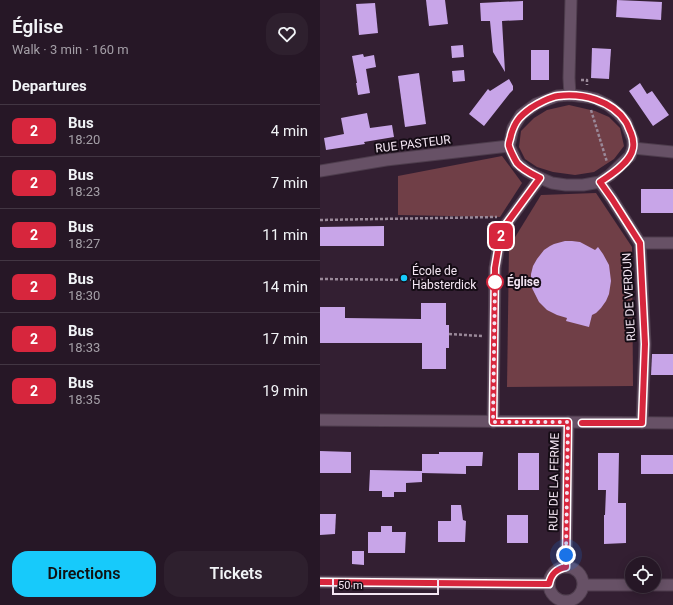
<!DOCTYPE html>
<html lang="en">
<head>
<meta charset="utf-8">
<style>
  :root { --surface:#261726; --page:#2e202e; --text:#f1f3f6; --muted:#a49fa7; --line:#423643; --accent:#17cafb }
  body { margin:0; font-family:Roboto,sans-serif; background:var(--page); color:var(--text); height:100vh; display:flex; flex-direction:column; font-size:15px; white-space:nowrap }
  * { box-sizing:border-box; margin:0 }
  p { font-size:13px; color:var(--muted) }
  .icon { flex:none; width:22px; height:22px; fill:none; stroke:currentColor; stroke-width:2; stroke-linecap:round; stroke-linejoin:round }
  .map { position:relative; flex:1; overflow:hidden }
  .side { display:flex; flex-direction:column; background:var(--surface); width:320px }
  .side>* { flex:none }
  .badge { padding:0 8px; border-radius:6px; font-size:14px; line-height:26px }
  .fabs { position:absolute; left:305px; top:557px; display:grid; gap:8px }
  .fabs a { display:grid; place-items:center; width:36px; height:36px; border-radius:50%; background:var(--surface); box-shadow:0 2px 10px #0003,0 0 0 1px var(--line); font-size:20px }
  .scale { position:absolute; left:12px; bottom:10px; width:107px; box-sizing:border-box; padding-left:4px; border:2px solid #f4e6f3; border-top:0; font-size:11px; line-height:14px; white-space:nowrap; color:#f4e6f3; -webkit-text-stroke:3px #150c15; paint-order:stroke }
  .you { position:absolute; width:20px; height:20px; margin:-10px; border:3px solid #fff; border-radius:50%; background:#1a73e8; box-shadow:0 0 0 6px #1a73e833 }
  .map>.badge { position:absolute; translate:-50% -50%; box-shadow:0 0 0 2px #fff }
  h2 { padding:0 12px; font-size:15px; line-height:36px }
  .round { display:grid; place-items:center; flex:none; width:42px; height:42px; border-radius:16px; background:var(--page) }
  .headline { display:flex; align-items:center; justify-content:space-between; height:68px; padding:0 12px }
  h1 { font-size:19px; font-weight:600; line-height:30px }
  .button { display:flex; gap:8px; margin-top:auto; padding:8px 12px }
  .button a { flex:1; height:46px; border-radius:16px; background:var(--accent); color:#111; font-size:16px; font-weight:600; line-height:46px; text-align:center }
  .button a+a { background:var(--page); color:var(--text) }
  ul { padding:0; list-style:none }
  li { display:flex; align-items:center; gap:12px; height:52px; padding:0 12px; border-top:1px solid var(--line) }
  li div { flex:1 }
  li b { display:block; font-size:15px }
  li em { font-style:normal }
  li .badge { min-width:44px; font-weight:700; text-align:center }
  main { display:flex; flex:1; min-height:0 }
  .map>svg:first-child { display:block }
</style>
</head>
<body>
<main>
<section class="side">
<div class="headline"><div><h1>Église</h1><p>Walk · 3 min · 160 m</p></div><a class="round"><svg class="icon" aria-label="heart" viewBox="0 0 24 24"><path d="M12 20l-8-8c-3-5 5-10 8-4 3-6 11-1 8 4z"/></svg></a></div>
<h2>Departures</h2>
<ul>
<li><span class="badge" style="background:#d7263d;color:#fff">2</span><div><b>Bus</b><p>18:20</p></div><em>4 min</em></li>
<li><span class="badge" style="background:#d7263d;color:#fff">2</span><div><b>Bus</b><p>18:23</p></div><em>7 min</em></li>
<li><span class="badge" style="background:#d7263d;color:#fff">2</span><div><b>Bus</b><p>18:27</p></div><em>11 min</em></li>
<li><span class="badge" style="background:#d7263d;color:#fff">2</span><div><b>Bus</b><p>18:30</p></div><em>14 min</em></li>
<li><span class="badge" style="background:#d7263d;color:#fff">2</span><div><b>Bus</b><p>18:33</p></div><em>17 min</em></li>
<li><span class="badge" style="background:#d7263d;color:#fff">2</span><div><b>Bus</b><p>18:35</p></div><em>19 min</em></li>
</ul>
<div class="button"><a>Directions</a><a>Tickets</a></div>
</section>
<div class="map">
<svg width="353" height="605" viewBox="0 0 353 605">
  <rect width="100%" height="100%" fill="#331f32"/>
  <!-- green -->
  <g fill="#703f47">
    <polygon points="249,105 275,111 289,117 300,128 304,146 294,159 274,172 255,175 233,172 217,167 205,159 199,147 201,131 214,118 227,110"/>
    <polygon points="182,156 202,183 180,217 78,215 78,176"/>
    <polygon points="276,193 312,247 313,386 187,387 189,247 221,195"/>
  </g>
  <!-- building -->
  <g fill="#c8a5e8">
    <polygon points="106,0 125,0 128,24 109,26"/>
    <polygon points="297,0 342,2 341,20 296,17"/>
    <polygon points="203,1 203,20 182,21 185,72 173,52 170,21 161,21 160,3"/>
    <polygon points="55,3 58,33 39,35 36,4"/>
    <polygon points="143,45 144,57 132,58 131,46"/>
    <polygon points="272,48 291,49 289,79 271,78"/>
    <rect x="211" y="50" width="18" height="30"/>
    <polygon points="43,54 44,57 54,55 56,67 46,69 50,93 38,95 36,83 37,83 32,56"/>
    <polygon points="144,70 145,81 133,82 132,71"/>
    <polygon points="99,73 106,124 85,127 78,76"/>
    <polygon points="189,79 193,86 193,90 190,93 164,126 149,114 168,89 170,91"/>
    <polygon points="320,83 327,94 332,91 349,115 333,126 309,91"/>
    <polygon points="47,113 50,128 72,125 74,137 44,142 45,144 6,150 4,138 24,134 21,118"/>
    <rect x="321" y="189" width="32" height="24"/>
    <polygon points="64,226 64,246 0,246 0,227"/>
    <polygon points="245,241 252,241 260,242 275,250 278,247 283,254 289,265 291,281 289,294 286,301 281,308 276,313 272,315 269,327 246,321 247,318 237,315 227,310 219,302 212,288 211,281 211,274 213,266 217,259 224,250 230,246 234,244"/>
    <polygon points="101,303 126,303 126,325 129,325 129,348 126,348 126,369 102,369 102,343 0,343 0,307 25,307 25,318 101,319"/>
    <polygon points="332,354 353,354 353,375 331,375"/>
    <polygon points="0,451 31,452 31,473 0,473"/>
    <polygon points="119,452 163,452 162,466 146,466 146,474 102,473 102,454 119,454"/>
    <rect x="198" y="453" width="21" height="37"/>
    <polygon points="278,453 299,453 298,503 306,503 306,543 284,544 284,515 285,515 286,490 278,490"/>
    <rect x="321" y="455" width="32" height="19"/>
    <polygon points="50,470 102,471 102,482 86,483 86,492 74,492 74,497 62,497 62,491 49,491"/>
    <polygon points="131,505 141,505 143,520 146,521 145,542 118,542 118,521 131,521"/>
    <polygon points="0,514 16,514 15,534 0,535"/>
    <rect x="187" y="515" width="21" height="28"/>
    <polygon points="61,526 72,526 72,532 86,532 85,553 48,553 48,532 61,532"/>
    <polygon points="32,551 44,551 44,565 32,564"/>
  </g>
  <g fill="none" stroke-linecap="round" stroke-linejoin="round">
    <defs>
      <g id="minor">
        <polygon points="250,95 267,97 276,99 288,105 298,113 306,122 313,140 313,148 310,156 290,175 280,182 263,185 246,185 232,183 220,178 207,171 197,163 189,146 193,128 201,115 216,104 237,96"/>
        <polyline points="250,95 249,78 251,0"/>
        <polyline points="313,148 353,152"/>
        <polyline points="0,171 66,160 189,146"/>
        <polyline points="280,182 292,199 320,243 325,344 322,423"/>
        <polyline points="320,243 353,243"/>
        <polyline points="0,420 353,423"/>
        <polyline points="173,422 175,268 180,239 187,223 220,178"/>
        <circle cx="246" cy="584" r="17"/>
        <polyline points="246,567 248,422"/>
        <polyline points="0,582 229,584"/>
        <polyline points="264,585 312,585"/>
        <polyline points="334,585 353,585"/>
      </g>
    </defs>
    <!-- minor casing -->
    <use href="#minor" stroke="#4e3d4d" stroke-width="13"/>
    <!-- path -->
    <g stroke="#9a8999" stroke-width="2.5" stroke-dasharray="3 2" stroke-linecap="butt">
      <polyline points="261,80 267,80 267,85"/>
      <polyline points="271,110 287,162"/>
      <polyline points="0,220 177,217"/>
      <polyline points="0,279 104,280"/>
      <polyline points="129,334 162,336"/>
    </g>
    <!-- minor -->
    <use href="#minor" stroke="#675166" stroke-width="11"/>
  </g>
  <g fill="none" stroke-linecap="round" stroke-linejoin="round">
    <defs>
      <path id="line" d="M0,582L229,584C231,574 236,569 246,567L248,422H173L175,268L180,239L187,223L220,178C212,174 203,170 197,163C195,160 190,150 189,146C188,143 191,138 191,135C195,121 200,116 211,108C217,104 230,97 238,96C262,93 292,100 306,122C308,125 309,129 311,133C313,138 314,142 313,148C311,162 291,175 280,182L292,199L320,243L325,344L322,423H262"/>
    </defs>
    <!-- line casing -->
    <use href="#line" stroke="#fff" stroke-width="9"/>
    <!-- line -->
    <use href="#line" stroke="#d7263d" stroke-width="6"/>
    <!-- walk -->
    <polyline stroke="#f4e6f3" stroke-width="4" stroke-dasharray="0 7.2" points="175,282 175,281 173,422 248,422 246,555"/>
  </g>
  <!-- markers -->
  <circle fill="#17cafb" stroke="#150c15" stroke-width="1.5" cx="84" cy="278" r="4"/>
  <circle fill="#fff" stroke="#d7263d" stroke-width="2" cx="175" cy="282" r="8"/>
  <g text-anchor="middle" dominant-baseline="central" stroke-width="4" stroke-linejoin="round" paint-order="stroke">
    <!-- street labels -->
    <g font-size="12" fill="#f4e6f3" stroke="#150c15">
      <text transform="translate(93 144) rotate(-7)">RUE PASTEUR</text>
      <text transform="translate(309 297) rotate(-93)">RUE DE VERDUN</text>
      <text transform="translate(234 482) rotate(-89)">RUE DE LA FERME</text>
    </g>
    <!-- poi labels -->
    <g font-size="12" fill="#f4e6f3" stroke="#150c15" text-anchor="start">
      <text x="92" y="271">École de<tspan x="92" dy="14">Habsterdick</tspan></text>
    </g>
    <!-- stop labels -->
    <g font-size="12" font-weight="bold" fill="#f4e6f3" stroke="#150c15" text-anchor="start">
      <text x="187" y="282">Église</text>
    </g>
  </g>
</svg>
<div class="fabs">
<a><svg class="icon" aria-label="locate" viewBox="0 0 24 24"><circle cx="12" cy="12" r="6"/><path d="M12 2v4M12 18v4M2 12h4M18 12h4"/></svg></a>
</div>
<div class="scale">50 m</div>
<div class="you" style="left:246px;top:555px"></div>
<b class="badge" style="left:181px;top:236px;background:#d7263d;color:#fff">2</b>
</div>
</main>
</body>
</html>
